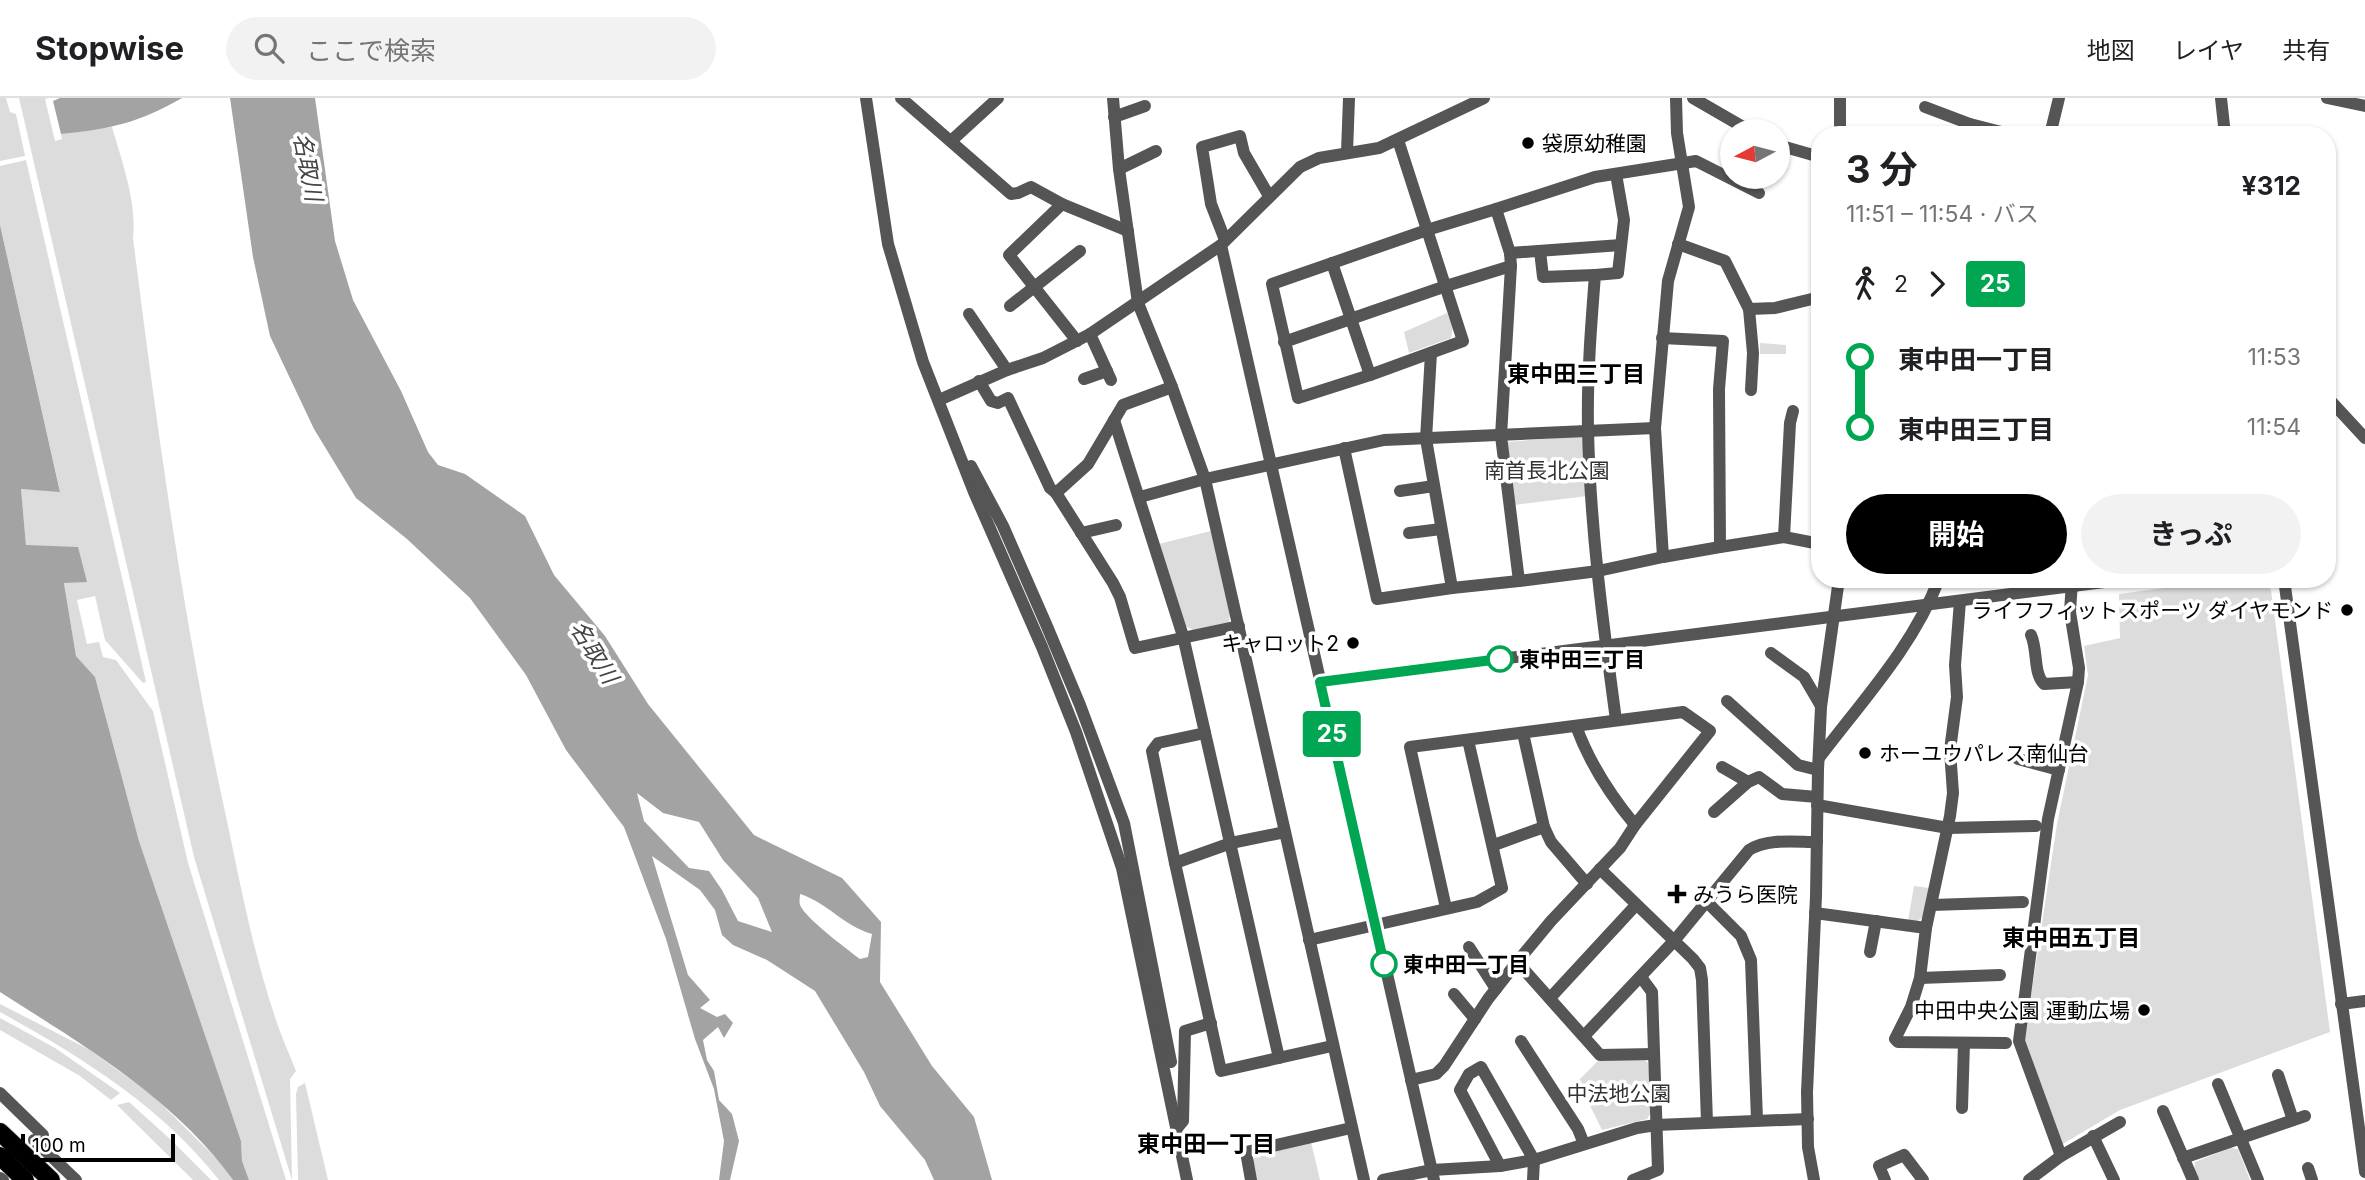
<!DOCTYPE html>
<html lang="ja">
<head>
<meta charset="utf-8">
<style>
  :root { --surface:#fff; --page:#f2f2f2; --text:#202124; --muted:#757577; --line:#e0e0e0; --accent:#000 }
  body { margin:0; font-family:Inter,"Noto Sans JP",sans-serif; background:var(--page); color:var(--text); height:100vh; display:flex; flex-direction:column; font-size:26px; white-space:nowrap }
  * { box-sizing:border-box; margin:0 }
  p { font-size:23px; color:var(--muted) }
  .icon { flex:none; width:38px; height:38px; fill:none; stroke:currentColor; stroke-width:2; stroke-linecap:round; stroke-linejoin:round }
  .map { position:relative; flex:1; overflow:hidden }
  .drawer { position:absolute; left:1811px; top:28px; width:525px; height:462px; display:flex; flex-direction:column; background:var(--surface); border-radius:28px; box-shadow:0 2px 5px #0004 }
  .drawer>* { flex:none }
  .badge { padding:0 14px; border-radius:5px; font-size:24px; line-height:46px }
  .needle { width:46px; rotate:263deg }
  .fabs { position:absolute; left:1720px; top:21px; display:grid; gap:14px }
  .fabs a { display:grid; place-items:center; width:70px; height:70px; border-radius:50%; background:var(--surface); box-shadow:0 2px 5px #0004; font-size:35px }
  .scale { position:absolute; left:21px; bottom:18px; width:154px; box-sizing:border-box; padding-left:7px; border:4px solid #000; border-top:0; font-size:19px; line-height:24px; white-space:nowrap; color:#000; -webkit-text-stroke:5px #fff; paint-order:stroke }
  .map>.badge { position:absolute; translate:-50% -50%; box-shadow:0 0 0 4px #fff }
  .legs { display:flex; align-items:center; gap:10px; height:77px; padding:0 35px; font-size:23px }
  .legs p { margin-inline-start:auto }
  .summary { display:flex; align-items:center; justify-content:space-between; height:119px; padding:0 35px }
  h1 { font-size:38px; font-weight:700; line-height:52px }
  .action { display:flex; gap:14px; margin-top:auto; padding:14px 35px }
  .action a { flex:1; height:80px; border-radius:42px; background:var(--accent); color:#fff; font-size:28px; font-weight:700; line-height:80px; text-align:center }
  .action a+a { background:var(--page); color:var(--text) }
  ul { padding:0 35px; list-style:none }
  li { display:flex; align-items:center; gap:24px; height:70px; font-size:26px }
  li i { display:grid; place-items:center; width:10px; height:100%; margin:0 9px; background:currentColor }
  li i::after { content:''; width:18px; height:18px; margin:-9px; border:5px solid; border-radius:50%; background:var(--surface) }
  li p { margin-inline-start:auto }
  li:first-child i { background:linear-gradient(#0000 50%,currentColor 0) }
  li:last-child i { background:linear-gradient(currentColor 50%,#0000 0) }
  header { display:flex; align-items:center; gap:42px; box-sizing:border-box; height:98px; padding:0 35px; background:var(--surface); border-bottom:2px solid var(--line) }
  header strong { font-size:33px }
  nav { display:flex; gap:38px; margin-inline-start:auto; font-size:24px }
  .search { width:490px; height:63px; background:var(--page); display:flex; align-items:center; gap:18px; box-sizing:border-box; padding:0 24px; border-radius:38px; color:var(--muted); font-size:26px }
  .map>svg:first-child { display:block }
</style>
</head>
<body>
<header>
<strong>Stopwise</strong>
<div class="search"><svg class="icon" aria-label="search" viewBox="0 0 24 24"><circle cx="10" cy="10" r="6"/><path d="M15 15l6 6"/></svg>ここで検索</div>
<nav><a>地図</a><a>レイヤ</a><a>共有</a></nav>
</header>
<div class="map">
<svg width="2365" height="1082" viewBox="0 0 2365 1082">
  <rect width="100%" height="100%" fill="#fff"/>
  <!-- green -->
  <g fill="#dcdcdc">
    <polygon points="0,0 6,0 10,14 16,16 25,58 0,63"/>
    <path d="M19,0H48L45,1L55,43L62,41L61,36L112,29C122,64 137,104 133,140C157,331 183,521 224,709C239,779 252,851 275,919C281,938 289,955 296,973L290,981L292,1082L194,759Z"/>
    <polygon points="26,62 146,584 143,585 105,542 95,498 77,502 87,546 99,544 103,559 116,562 153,613 188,765 286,1082 249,1082 242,1063 241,1043 139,743 95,579 76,558 64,484 26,447 21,391 60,393 0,127 0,68"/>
    <polygon points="1447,215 1453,229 1451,240 1409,255 1404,234"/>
    <polygon points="1760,245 1786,247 1786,256 1760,256"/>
    <polygon points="1583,338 1587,398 1514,407 1506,344"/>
    <polygon points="1211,433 1230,515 1229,524 1193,532 1185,528 1159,446"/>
    <polygon points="2231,481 2262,481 2271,492 2330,934 2120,1012 2061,1047 2024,944 2057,726 2088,577 2084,548 2120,540 2119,496"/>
    <polygon points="1914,788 1929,790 1925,818 1917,823 1908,823"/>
    <path d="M0,906L88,951L151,996L219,1063L233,1082H219C162,1009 80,958 0,914Z"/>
    <polygon points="0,920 55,950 120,995 111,1002 80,978 0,932"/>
    <polygon points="1642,960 1648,965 1653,1011 1647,1021 1602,1032 1578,983 1598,963"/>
    <polygon points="305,985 328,1082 298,1082 296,996 298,989"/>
    <polygon points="129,1004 170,1041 211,1082 193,1082 117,1007"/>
    <polygon points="1311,1044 1320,1082 1257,1082 1253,1063 1256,1056"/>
    <polygon points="2230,1050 2238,1051 2250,1082 2198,1082 2194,1072 2195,1064"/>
  </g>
  <!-- water -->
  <g fill="#a3a3a3" fill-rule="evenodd">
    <path d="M60,0H182C138,25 111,31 61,36L53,3Z"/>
    <path d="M230,0H315L335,143L353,202L401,293L428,354L438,367L465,376L525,418L554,477L605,538L648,606L754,737L842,780L881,824L880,884L932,968L974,1019L992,1082H934L925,1062L880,1008L864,974L815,893L767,862L733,847L722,837L715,812L700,792L652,758L688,877L710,902L700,910L717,919L725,916L733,925L724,940L718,929L703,942L707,962L714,973L719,1002L732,1016L739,1043L730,1082H719L724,1043L714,991L695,941L666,841L624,729L566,652L526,577L470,500L407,441L356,400L314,331L270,238L253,159ZM637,695L663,715L699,724L723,762L758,800L772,834L738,823L722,792L709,773L689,770L644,723ZM800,796C828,805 842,827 872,836L868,859L860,861C847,851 806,821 800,807C799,804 800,799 800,796Z"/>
    <path d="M0,127L60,394L21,391L26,447L78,449L87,484L64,485L76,558L95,579L139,743L241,1043L242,1063L249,1082H233C175,1001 83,947 0,894Z"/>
  </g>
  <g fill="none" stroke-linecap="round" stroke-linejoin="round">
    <defs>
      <g id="highway">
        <polyline points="0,1034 51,1082"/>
        <polyline points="0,1058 25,1082"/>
      </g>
    </defs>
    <!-- highway casing -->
    <use href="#highway" stroke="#dbdbdb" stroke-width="20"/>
    <!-- minor -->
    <g stroke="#555" stroke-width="12">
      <polyline points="866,0 888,146 923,264 974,394 1042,549 1076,634 1122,770 1187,1082"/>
      <polyline points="901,0 1011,96 1018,95 1031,89 1062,106 1128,133"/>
      <polyline points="1113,0 1119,71 1138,205 1172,289 1205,381 1364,1082"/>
      <polyline points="1676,0 1677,35 1689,109 1668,183 1655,330 1663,459 1720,449"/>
      <polyline points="1693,0 1750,33"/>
      <polyline points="1840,0 1840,37"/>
      <polyline points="2221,0 2225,37"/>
      <polyline points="2327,0 2365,8"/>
      <polyline points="1925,9 1970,26"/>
      <polyline points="1114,19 1145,8"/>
      <polyline points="1966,37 1970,26 2013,37"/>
      <polyline points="2050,37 2059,0"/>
      <polyline points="951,43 998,0"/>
      <polyline points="1778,47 1820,59"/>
      <polyline points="1347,55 1349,0"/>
      <polyline points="1119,71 1156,53"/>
      <polyline points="1062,106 1009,157 1077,243"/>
      <polyline points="1496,111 1595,79 1696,63 1759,95"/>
      <polyline points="1225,142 1211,106 1202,49 1240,38 1244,55 1269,98"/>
      <polyline points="1678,146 1725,163 1749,211 1753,255 1751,292"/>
      <polyline points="1221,147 1434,1082"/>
      <polyline points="1540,153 1543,179 1595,177"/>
      <polyline points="1510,155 1621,147"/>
      <polyline points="1332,165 1370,277 1463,243 1398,42"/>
      <polyline points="1010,208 1080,153"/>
      <polyline points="1749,211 1775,210 1820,199"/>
      <polyline points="969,216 1007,272"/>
      <polyline points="1090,236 1111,282"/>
      <polyline points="1662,240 1723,243 1719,291 1720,449 1784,439"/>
      <polyline points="1284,244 1446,188 1511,168"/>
      <polyline points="1431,255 1426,341 1452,490 1519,483"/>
      <polyline points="1370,277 1298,300 1272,186 1427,132 1496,111 1510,155 1511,168 1501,338 1519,483 1598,473 1663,459"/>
      <polyline points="1084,281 1107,273"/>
      <polyline points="979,283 991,303 998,305 1008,300 1050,390 1056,395 1113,485 1120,499 1135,550 1239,528"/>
      <polyline points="2328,300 2365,340"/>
      <polyline points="939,302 1007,272 1043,260 1090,236 1221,147 1300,69 1319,60 1379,50 1484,0"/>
      <polyline points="1793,313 1790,325 1784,439 1820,446"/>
      <polyline points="1114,322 1183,538 1279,960"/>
      <polyline points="1344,350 1377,501 1452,490"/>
      <polyline points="971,368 1003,428 1046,526 1080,607 1124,725 1171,964"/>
      <polyline points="1400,393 1434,388"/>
      <polyline points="1056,395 1088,366 1123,307 1172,289"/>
      <polyline points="1140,399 1205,381 1384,342 1655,330"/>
      <polyline points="1081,435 1116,427"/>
      <polyline points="1409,435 1441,431"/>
      <polyline points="2284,481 2365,1074"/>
      <polyline points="2072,483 2070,514 2079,570 2078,584 2048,721 2019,943 2061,1058 2120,1024"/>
      <polyline points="1960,503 1955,567 1957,599 1950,652 1953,695 1950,718 1926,830 1920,880 1911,909 1895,941 1898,944 2006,945"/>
      <path d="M2031,537C2038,552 2033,575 2044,586L2078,584"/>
      <polyline points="1771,555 1804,579 1821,608"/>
      <polyline points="1320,584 2128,481"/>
      <polyline points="1727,603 1798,667 1818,672"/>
      <path d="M1616,622C1603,526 1590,428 1588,331C1587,279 1591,228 1595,177L1618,175L1624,122L1616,76"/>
      <path d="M1576,628C1589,664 1611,698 1635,727"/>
      <polyline points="1523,635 1544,729 1551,744 1587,786"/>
      <path d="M1819,660C1862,603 1913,549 1939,481"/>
      <polyline points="2018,661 2059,672"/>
      <polyline points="1722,669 1748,684"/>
      <polyline points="1817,707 1948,730 2036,728"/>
      <polyline points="1714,714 1748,684 1759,679 1782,696 1817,699"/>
      <polyline points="1285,734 1231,745 1175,765 1221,973 1332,948"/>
      <polyline points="1494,747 1544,729"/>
      <polyline points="1175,765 1152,653 1158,645 1205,635"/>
      <polyline points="1600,771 1693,861 1700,870 1702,882 1707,1024"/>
      <polyline points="1708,805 1741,838 1751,862 1757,1022"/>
      <polyline points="1932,807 2023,804"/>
      <polyline points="1815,815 1926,830"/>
      <polyline points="1309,842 1477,804 1502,790 1468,642"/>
      <polyline points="1469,849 1496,891"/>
      <polyline points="1870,854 1876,823"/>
      <polyline points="1517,864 1600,957 1654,956"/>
      <polyline points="1920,880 2000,877"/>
      <polyline points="1454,896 1475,921"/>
      <polyline points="1551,899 1636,807"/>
      <polyline points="2341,906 2365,903"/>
      <path d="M1584,938L1674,843L1749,752C1768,740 1795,744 1817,744"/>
      <polyline points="1521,943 1578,1031 1584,1046"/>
      <polyline points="2278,977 2293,1022"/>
      <polyline points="1411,982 1436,976 1444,968 1488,901 1517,864 1551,823 1620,750 1635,727 1710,633 1683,614 1410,649 1446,810"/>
      <polyline points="2218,986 2258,1082"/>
      <polyline points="0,995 43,1037"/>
      <polyline points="1962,1010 1964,945"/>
      <polyline points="2163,1013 2193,1082"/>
      <polyline points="1178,1029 1183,1023 1185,933 1211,925"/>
      <polyline points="2093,1038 2114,1082"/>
      <polyline points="34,1042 76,1082"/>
      <polyline points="2183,1060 2305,1018"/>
      <polyline points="1500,1068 1460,992 1469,976 1481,969 1534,1062 1533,1082"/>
      <polyline points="2308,1070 2312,1082"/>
      <polyline points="0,1080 3,1082"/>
      <polyline points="1251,1082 1246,1054 1351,1030"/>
      <polyline points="1383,1082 1432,1072 1500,1068 1534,1062 1637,1030 1656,1027 1808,1021"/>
      <polyline points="1633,1082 1658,1072 1652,894 1641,879"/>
      <polyline points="1814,1082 1808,1049 1807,994 1816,798 1818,672 1821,609 1839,481"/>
      <polyline points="1885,1082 1879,1068 1904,1057 1923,1082"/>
      <polyline points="2029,1082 2061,1058"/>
    </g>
    <!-- highway -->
    <use href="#highway" stroke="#000" stroke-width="18"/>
  </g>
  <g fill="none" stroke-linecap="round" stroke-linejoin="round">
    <defs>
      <polyline id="line-1" points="1384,866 1320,584 1500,561"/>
    </defs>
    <!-- line-1 casing -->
    <use href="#line-1" stroke="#fff" stroke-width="16"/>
    <!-- line-1 -->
    <use href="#line-1" stroke="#00a651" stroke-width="10"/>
  </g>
  <!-- markers -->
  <g fill="#000" stroke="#fff" stroke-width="2.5">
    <circle cx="1528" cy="45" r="7"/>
    <circle cx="2347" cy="512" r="7"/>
    <circle cx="1353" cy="545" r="7"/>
    <circle cx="1865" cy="655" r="7"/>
    <path d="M1673.5 785.5h7v7h7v7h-7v7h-7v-7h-7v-7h7z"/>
    <circle cx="2144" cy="912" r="7"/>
  </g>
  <g fill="#fff" stroke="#00a651" stroke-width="3.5">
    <circle cx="1500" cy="561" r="12"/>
    <circle cx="1384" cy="866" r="12"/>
  </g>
  <g text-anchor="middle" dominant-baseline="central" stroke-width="7" stroke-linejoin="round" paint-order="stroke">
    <!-- poi labels -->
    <g font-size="21" fill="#000" stroke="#fff" text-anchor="start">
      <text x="1542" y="45">袋原幼稚園</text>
      <text x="2333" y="512" text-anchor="end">ライフフィットスポーツ ダイヤモンド</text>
      <text x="1339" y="545" text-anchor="end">キャロット2</text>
      <text x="1879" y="655">ホーユウパレス南仙台</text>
      <text x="1693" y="796">みうら医院</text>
      <text x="2130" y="912" text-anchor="end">中田中央公園 運動広場</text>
    </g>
    <!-- park labels -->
    <g font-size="21" fill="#333" stroke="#fff">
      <text x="1547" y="372">南首長北公園</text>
      <text x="1619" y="995">中法地公園</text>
    </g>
    <!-- stop labels -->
    <g font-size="21" font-weight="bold" fill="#000" stroke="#fff" text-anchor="start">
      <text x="1519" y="561">東中田三丁目</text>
      <text x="1403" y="866">東中田一丁目</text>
    </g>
    <!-- water labels -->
    <g font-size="23" font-style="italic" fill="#444" stroke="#fff">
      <text transform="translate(308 69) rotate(79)">名取川</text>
      <text transform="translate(594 554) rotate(58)">名取川</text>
    </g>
    <!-- neighbourhood labels -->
    <g font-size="23" font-weight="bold" fill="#000" stroke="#fff">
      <text x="1576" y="276">東中田三丁目</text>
      <text x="2071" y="840">東中田五丁目</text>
      <text x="1206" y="1046">東中田一丁目</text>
    </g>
  </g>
</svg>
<div class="fabs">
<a><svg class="needle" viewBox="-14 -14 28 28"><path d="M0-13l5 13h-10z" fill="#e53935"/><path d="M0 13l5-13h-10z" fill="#757577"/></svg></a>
</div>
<div class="scale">100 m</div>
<b class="badge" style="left:1332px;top:636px;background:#00a651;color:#fff">25</b>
<section class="drawer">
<div class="summary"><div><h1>3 分</h1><p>11:51 – 11:54 · バス</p></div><b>¥312</b></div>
<div class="legs"><svg class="icon" aria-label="walk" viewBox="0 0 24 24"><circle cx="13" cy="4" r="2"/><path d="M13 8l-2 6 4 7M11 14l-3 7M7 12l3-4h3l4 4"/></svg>2<svg class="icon" aria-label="forward" viewBox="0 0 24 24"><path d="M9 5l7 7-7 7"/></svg><b class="badge" style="background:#00a651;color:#fff">25</b></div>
<ul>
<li><i style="color:#00a651"></i><b>東中田一丁目</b><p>11:53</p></li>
<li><i style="color:#00a651"></i><b>東中田三丁目</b><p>11:54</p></li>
</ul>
<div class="action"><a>開始</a><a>きっぷ</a></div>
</section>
</div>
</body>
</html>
